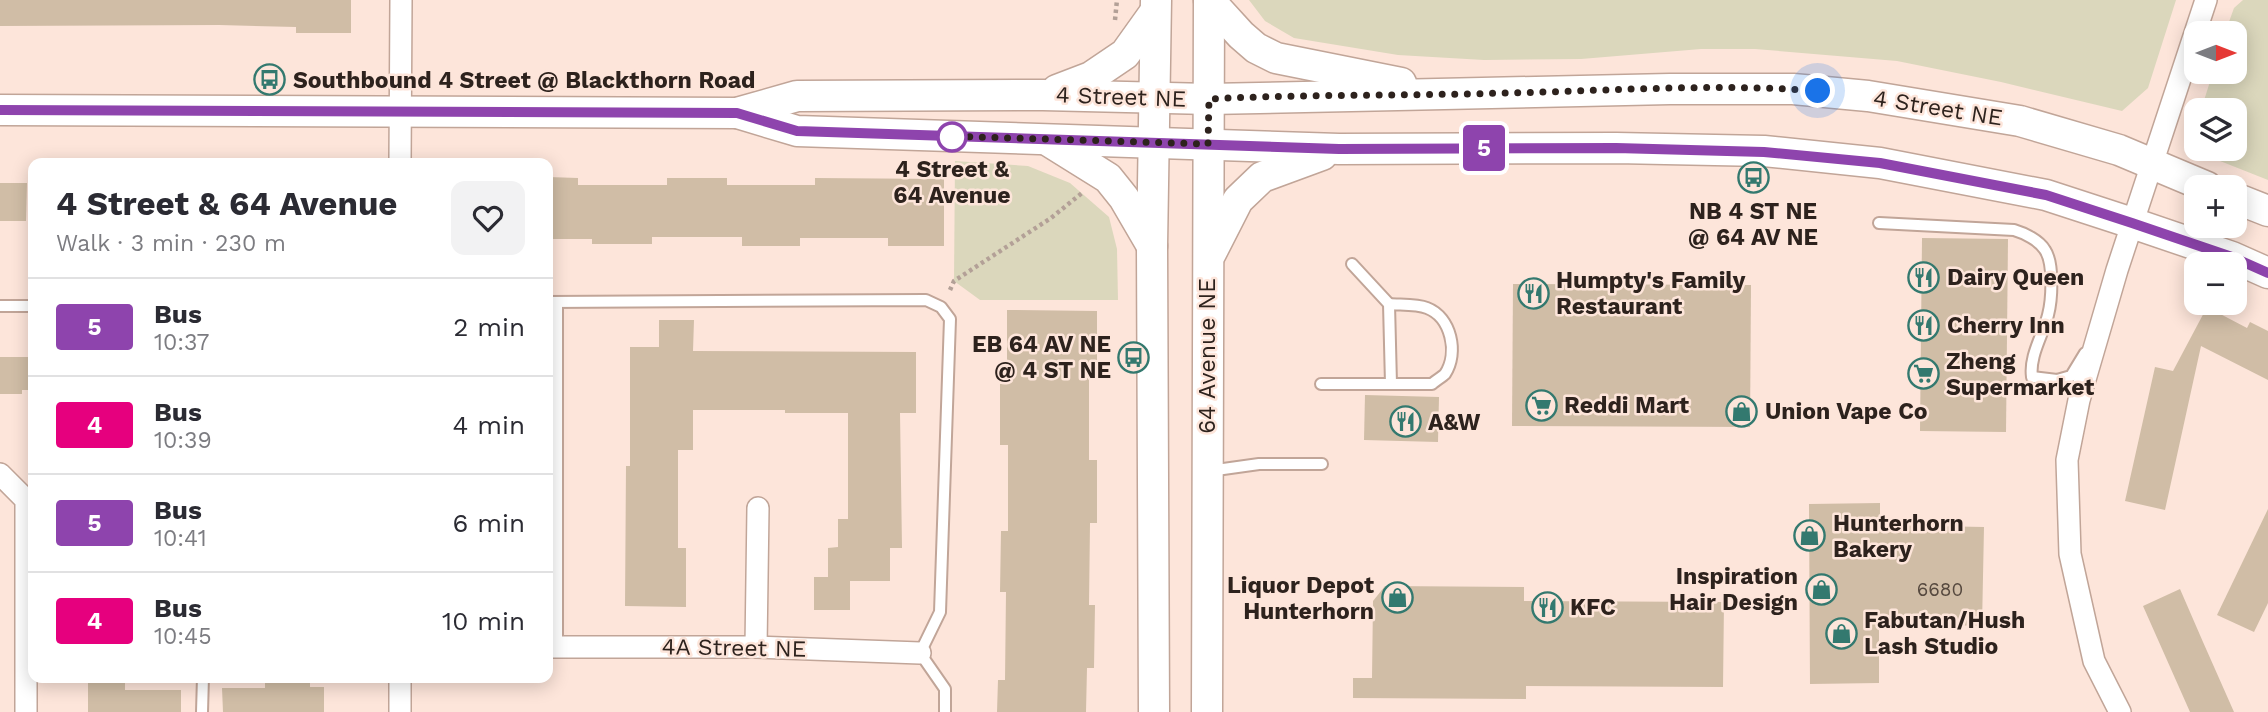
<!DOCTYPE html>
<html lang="en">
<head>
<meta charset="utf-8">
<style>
  :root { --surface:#fff; --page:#f2f2f3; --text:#2b2b33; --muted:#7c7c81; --line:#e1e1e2 }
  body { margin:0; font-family:"Work Sans",sans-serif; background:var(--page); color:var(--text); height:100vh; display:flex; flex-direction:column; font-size:26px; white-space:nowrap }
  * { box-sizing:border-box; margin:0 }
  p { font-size:23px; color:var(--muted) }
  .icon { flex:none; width:38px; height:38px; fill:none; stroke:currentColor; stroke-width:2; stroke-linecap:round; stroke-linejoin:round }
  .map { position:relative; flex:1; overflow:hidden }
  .drawer { position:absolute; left:28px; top:158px; width:525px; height:525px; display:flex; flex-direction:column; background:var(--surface); border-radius:14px; box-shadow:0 4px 18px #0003 }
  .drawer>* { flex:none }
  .badge { padding:0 14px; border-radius:5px; font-size:24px; line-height:46px }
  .needle { width:46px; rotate:90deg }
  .tools { position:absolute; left:2184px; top:21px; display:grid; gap:14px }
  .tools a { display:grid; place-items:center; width:63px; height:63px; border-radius:14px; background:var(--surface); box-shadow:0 4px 18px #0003; font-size:35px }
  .you { position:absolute; width:35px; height:35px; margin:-18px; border:5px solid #fff; border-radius:50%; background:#1a73e8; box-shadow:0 0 0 10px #1a73e833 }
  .map>.badge { position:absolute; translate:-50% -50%; box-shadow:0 0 0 4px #fff }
  .round { display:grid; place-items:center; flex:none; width:74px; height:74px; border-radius:14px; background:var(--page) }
  .overview { display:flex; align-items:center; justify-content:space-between; height:119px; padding:0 28px }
  h1 { font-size:33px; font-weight:700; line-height:52px }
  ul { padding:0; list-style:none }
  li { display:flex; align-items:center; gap:21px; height:98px; padding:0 28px; border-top:2px solid var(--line) }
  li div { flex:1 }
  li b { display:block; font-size:26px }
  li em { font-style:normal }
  li .badge { min-width:77px; font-weight:700; text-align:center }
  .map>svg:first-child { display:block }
</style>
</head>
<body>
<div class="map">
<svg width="2268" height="712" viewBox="0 0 2268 712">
  <rect width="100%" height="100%" fill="#fde5da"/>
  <!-- green -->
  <g fill="#dbd7bc">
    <polygon points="1249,0 2176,0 2148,88 2122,111 2001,82 1897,61 1755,49 1701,49 1581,59 1484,60 1398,55 1294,38 1265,21"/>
    <polygon points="2243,0 2268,0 2268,180 2215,159 2204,149 2235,149 2235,110 2201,110 2213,72 2235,72 2235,33 2225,33 2234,8"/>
    <polygon points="955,161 1028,166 1070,183 1109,217 1117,249 1118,300 980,300 954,281"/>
  </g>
  <!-- building -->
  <g fill="#d0bda6">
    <polygon points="0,0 351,0 351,33 296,33 296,27 219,25 0,26"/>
    <polygon points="548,177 578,178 578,185 667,185 667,178 727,178 727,185 815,185 815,178 944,179 944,246 888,246 888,238 800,238 800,246 742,246 742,237 652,237 652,244 592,244 592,239 548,239"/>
    <polygon points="0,183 27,183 26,221 0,221"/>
    <polygon points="1922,238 2008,239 2006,432 1920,431"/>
    <polygon points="1513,284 1751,285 1750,427 1512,426"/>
    <polygon points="2207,307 2247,328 2250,322 2268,331 2268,380 2201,346 2165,510 2125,501 2155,367 2173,371"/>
    <polygon points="1007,310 1097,311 1097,373 1089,373 1089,460 1097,460 1097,523 1090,523 1089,605 1095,605 1094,668 1087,668 1086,712 997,712 998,680 1005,680 1006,592 1000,592 1001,531 1008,531 1008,445 1000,445 1000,384 1007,384"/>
    <polygon points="659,320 694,320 693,351 916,352 916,413 900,413 902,548 890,548 890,581 850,581 850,610 814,610 814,577 828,577 828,548 838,547 838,519 848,519 848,413 785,413 785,410 693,410 693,450 678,450 678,548 686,548 686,607 625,606 626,466 630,466 630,347 659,347"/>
    <polygon points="0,357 33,357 33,381 29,381 29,390 22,390 22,394 0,394"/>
    <polygon points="1365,395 1439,397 1438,442 1364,440"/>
    <polygon points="1880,503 1880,525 1984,527 1982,626 1879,623 1879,683 1810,684 1809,504"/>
    <polygon points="2268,509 2268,603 2254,632 2217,615"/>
    <polygon points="1385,586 1524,587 1524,601 1724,602 1723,687 1526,686 1526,699 1353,698 1353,678 1372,678 1373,601"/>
    <polygon points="2180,589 2203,642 2234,712 2190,712 2143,606"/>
    <polygon points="88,677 125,677 125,690 181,690 181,712 88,712"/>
    <polygon points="265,680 310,680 310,687 324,687 324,712 223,712 222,688 265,688"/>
  </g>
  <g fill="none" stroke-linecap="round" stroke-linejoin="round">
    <defs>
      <g id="lane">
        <path d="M1879,223L2014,230C2024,233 2039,240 2045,250C2054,263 2052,300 2048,315C2043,335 2029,356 2032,377L2057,380L2071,376L2085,353"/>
        <polyline points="1352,264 1389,304 1391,384"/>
        <polyline points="548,302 926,300 941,307 950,319 940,612 920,653 945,689 945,712"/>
        <polyline points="557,302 557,647"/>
        <polyline points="0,306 33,306"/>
        <path d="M1321,384H1432C1435,381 1442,377 1445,374C1459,353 1451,317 1427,308C1417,304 1401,305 1389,304"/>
        <polyline points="1209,471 1259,464 1322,464"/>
        <polyline points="202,712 203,677"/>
      </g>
      <g id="street">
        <polyline points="400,163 401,0"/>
        <polyline points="0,474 26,500 26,712"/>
        <polyline points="548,647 756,647 920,653"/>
        <polyline points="756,647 758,508"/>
        <polyline points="400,712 400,677"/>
        <polyline points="2120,712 2094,661 2070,554 2067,460 2079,400 2117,270 2206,0"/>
      </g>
      <g id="secondary">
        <polyline points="1209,0 1241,35 1256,48 1276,58 1401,83"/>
        <polyline points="1057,90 1091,77 1125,54 1155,12"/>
        <polyline points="0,110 737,113 797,96 1043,95 1209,99 1670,89 1793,89 1868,96 2020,121 2119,150 2207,187"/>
        <polyline points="737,113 797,131 1339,149 1616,148 1764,151 1880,163 2046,195 2132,223 2232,257 2268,273"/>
        <polyline points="1047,140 1108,178 1124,198 1152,246"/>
        <polyline points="2235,198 2268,211"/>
        <polyline points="1211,253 1238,200 1262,177 1322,155"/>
        <polyline points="1154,712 1152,246 1156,0"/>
        <polyline points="1207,712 1209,0"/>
      </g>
    </defs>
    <!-- lane casing -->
    <use href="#lane" stroke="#c1a598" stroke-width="14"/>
    <!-- street casing -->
    <use href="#street" stroke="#c1a598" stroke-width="24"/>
    <!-- secondary casing -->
    <use href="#secondary" stroke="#c1a598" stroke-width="33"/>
    <!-- path -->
    <g stroke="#b3a097" stroke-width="4.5" stroke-dasharray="3.5 3.5" stroke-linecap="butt">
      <polyline points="1115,20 1117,0"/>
      <polyline points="950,290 954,281 1051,218 1082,193"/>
    </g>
    <!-- lane -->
    <use href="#lane" stroke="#fff" stroke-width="10"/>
    <!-- street -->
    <use href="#street" stroke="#fff" stroke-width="21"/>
    <!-- secondary -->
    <use href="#secondary" stroke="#fff" stroke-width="30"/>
  </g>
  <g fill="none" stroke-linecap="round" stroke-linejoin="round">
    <defs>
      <polyline id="line" points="0,110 737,113 797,131 1339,149 1616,148 1764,152 1880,163 2046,195 2132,223 2232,257 2268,273"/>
    </defs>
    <!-- line casing -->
    <use href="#line" stroke="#fff" stroke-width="16"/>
    <!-- line -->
    <use href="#line" stroke="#8e44ad" stroke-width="10"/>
    <!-- walk -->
    <path stroke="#2d221d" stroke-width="7" stroke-dasharray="0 12.6" d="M952,137L942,136L1208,144L1209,99C1307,94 1406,96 1505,93C1609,91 1714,83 1818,91"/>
  </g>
  <!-- icons -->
  <defs>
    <symbol id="bus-ring" viewBox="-11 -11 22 22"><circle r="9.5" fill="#fde5da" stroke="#33796f" stroke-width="1.5"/><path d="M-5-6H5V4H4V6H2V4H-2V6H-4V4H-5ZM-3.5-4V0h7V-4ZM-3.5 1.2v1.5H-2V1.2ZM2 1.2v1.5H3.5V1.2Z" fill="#33796f"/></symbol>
    <symbol id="restaurant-ring" viewBox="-11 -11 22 22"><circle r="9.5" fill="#fde5da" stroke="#33796f" stroke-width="1.5"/><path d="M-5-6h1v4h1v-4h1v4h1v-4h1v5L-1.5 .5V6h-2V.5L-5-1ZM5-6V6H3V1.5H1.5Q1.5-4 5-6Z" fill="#33796f"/></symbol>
    <symbol id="supermarket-ring" viewBox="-11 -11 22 22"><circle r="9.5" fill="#fde5da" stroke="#33796f" stroke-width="1.5"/><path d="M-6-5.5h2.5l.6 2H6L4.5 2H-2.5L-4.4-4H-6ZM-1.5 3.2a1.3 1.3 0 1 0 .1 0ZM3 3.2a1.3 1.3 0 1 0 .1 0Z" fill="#33796f"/></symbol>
    <symbol id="shop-ring" viewBox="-11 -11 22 22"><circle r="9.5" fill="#fde5da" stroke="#33796f" stroke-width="1.5"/><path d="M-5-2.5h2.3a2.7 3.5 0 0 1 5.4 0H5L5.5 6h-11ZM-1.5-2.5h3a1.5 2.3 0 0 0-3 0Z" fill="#33796f"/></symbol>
  </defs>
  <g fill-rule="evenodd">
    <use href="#bus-ring" x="252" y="62" width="35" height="35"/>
    <use href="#bus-ring" x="1736" y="160" width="35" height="35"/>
    <use href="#restaurant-ring" x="1906" y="260" width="35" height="35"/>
    <use href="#restaurant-ring" x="1516" y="276" width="35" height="35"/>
    <use href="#restaurant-ring" x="1906" y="308" width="35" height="35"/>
    <use href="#bus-ring" x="1116" y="340" width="35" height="35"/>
    <use href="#supermarket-ring" x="1906" y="356" width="35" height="35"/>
    <use href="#supermarket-ring" x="1524" y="388" width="35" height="35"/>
    <use href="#shop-ring" x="1724" y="394" width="35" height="35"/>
    <use href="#restaurant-ring" x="1388" y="404" width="35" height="35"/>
    <use href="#shop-ring" x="1792" y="518" width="35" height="35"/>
    <use href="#shop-ring" x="1804" y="572" width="35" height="35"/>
    <use href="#shop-ring" x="1380" y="580" width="35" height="35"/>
    <use href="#restaurant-ring" x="1530" y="590" width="35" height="35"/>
    <use href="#shop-ring" x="1824" y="616" width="35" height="35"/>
  </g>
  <!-- markers -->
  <circle fill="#fff" stroke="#8e44ad" stroke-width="3.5" cx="952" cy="137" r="14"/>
  <g text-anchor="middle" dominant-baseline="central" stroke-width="5" stroke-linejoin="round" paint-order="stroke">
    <!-- number labels -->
    <g font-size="19" fill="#56493f">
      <text x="1940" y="589">6680</text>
    </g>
    <!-- poi labels -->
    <g font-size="23" font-weight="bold" fill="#2d221d" stroke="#fde5da" text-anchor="start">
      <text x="293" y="80">Southbound 4 Street @ Blackthorn Road</text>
      <text x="1753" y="211" text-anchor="middle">NB 4 ST NE<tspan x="1753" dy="26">@ 64 AV NE</tspan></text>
      <text x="1947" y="277">Dairy Queen</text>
      <text x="1556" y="280">Humpty's Family<tspan x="1556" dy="26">Restaurant</tspan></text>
      <text x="1947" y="325">Cherry Inn</text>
      <text x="1111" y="344" text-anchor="end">EB 64 AV NE<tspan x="1111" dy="26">@ 4 ST NE</tspan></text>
      <text x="1946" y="361">Zheng<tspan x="1946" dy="26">Supermarket</tspan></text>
      <text x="1564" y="405">Reddi Mart</text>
      <text x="1765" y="411">Union Vape Co</text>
      <text x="1428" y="422">A&amp;W</text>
      <text x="1833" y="523">Hunterhorn<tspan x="1833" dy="26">Bakery</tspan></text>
      <text x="1798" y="576" text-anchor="end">Inspiration<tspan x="1798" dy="26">Hair Design</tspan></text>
      <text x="1374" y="585" text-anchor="end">Liquor Depot<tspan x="1374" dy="26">Hunterhorn</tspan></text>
      <text x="1570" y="607">KFC</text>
      <text x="1864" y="620">Fabutan/Hush<tspan x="1864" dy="26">Lash Studio</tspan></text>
    </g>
    <!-- street labels -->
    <g font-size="23" fill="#2d221d" stroke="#fde5da">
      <text transform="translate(1121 97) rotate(2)">4 Street NE</text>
      <text transform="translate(1938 108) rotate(9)">4 Street NE</text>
      <text transform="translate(1207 356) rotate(-90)">64 Avenue NE</text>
      <text transform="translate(734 648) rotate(1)">4A Street NE</text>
    </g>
    <!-- stop labels -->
    <g font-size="23" font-weight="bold" fill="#2d221d" stroke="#fde5da">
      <text x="952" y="169">4 Street &amp;<tspan x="952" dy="26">64 Avenue</tspan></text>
    </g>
  </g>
</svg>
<div class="tools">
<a><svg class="needle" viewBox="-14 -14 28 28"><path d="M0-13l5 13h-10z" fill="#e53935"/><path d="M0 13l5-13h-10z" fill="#7c7c81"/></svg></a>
<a><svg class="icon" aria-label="layers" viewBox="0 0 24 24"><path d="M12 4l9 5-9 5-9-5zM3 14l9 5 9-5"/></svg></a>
<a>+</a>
<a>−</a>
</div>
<div class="you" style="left:1818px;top:91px"></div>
<b class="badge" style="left:1484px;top:148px;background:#8e44ad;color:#fff">5</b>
<section class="drawer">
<div class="overview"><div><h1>4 Street &amp; 64 Avenue</h1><p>Walk · 3 min · 230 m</p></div><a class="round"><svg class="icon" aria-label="heart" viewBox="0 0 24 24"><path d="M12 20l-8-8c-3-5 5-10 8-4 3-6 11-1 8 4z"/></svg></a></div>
<ul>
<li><span class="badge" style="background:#8e44ad;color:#fff">5</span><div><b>Bus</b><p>10:37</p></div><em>2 min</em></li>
<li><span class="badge" style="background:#e6007e;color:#fff">4</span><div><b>Bus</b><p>10:39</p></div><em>4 min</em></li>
<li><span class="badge" style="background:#8e44ad;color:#fff">5</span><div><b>Bus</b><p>10:41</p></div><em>6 min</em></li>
<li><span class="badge" style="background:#e6007e;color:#fff">4</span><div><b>Bus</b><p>10:45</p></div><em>10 min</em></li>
</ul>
</section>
</div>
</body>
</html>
